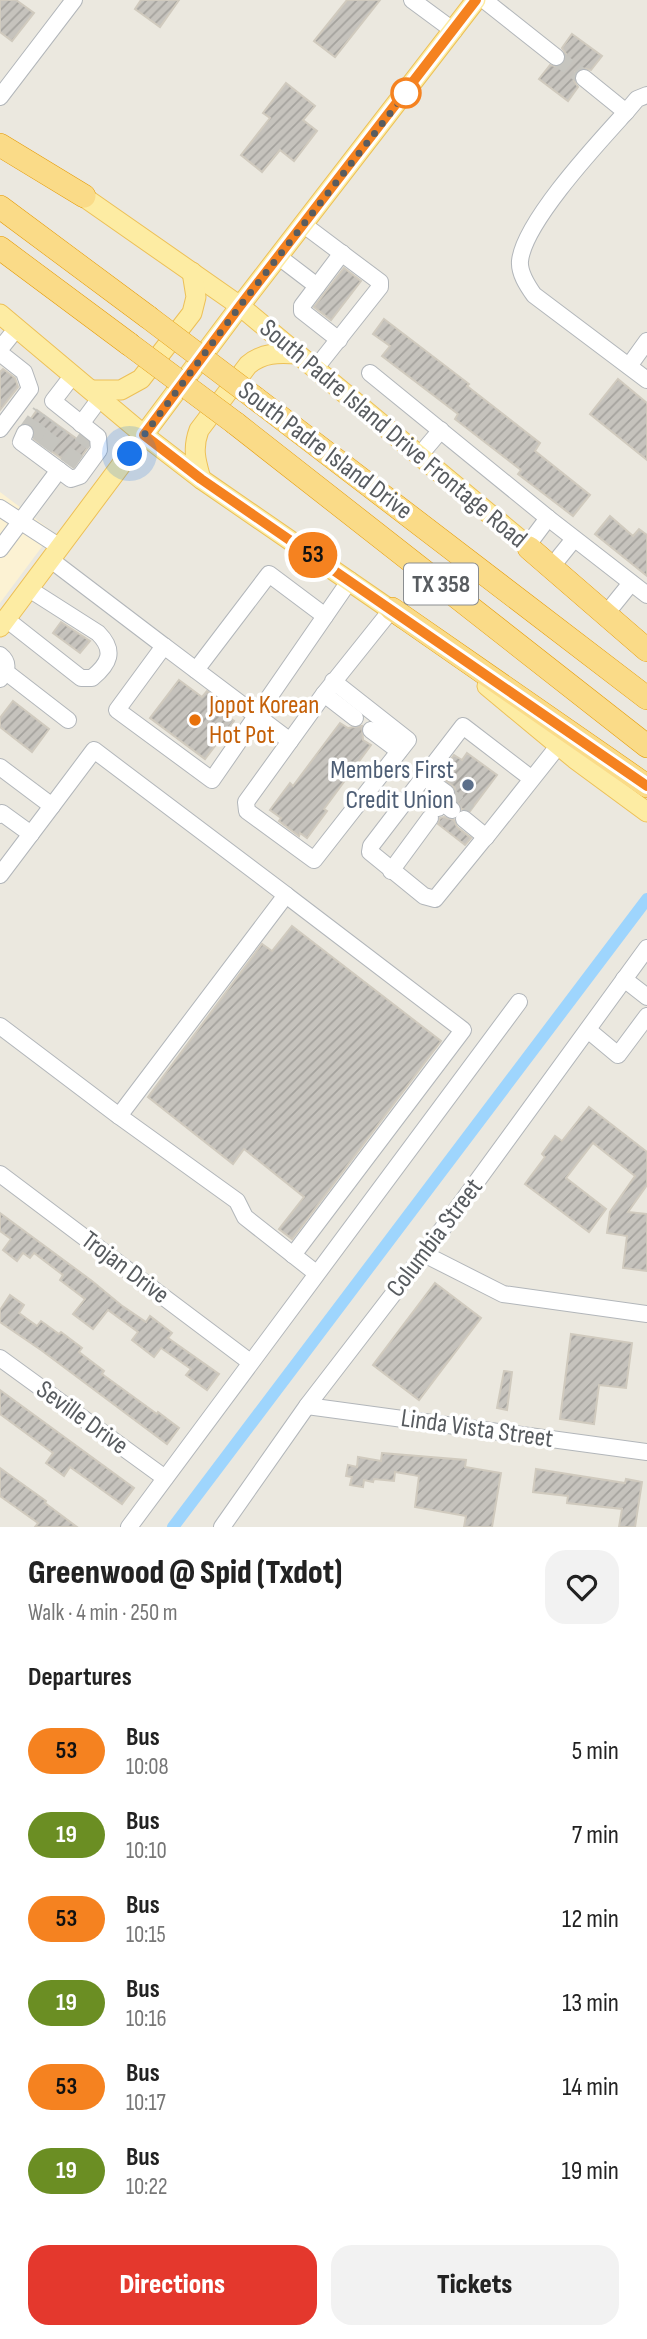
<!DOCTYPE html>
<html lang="en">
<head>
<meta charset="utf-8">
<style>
  :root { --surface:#fff; --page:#f2f2f2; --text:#222; --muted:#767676; --accent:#e4382d }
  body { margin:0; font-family:"Sofia Sans Condensed",sans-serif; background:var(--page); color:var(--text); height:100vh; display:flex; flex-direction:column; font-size:26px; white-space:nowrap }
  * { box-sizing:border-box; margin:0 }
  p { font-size:23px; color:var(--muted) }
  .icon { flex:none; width:38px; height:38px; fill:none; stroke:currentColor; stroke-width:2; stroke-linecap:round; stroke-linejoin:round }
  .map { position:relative; height:1527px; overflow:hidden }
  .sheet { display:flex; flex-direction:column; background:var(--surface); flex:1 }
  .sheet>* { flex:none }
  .badge { padding:0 14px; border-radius:23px; font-size:24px; line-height:46px }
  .you { position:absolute; width:35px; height:35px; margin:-18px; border:5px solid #fff; border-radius:50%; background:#1a73e8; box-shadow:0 0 0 10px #1a73e833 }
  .map>.badge { position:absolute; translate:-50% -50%; box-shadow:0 0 0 4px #fff }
  h2 { padding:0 28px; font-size:26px; line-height:63px }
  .round { display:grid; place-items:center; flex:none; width:74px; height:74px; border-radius:21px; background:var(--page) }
  .headline { display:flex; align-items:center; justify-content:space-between; height:119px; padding:0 28px }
  h1 { font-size:33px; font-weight:800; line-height:52px }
  .primary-button { display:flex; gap:14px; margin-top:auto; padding:14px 28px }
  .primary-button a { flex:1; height:80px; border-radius:21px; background:var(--accent); color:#fff; font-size:28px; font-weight:800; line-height:80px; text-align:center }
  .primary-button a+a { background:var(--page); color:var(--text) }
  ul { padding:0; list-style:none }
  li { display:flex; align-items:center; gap:21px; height:84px; padding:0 28px }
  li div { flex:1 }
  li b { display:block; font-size:26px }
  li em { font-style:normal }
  li .badge { min-width:77px; font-weight:700; text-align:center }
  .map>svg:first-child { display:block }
</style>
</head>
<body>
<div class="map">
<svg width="647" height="1527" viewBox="0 0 647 1527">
  <defs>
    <pattern id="building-hatch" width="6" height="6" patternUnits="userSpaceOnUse" patternTransform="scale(1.75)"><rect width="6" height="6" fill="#c6c3bd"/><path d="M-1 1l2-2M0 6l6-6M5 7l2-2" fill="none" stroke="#a4a29d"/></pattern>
  </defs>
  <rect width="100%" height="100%" fill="#ebe8df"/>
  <!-- commercial -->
  <polygon fill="#fcf2d3" points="0,492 53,532 0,603"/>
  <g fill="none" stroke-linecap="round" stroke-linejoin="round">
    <!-- canal -->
    <polyline stroke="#9ed5fd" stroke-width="12" points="173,1527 647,899"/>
  </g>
  <!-- building -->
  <g fill="url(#building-hatch)" stroke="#d0cabe" stroke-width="2">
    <polygon points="0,0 16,0 34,13 12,41 0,32"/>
    <polygon points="141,0 179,0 160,27 135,9"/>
    <polygon points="347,0 380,0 335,57 314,41"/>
    <polygon points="572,34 602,56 591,70 581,68 575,72 574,81 578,87 568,101 539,79 550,65 559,67 565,63 566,54 562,48"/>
    <polygon points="286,83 315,106 303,120 317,131 294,161 280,150 262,172 241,155 270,118 263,113"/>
    <polygon points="344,268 361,281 331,320 314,307"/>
    <polygon points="384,319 469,384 467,386 540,443 535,451 590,495 573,516 518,474 521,470 455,419 458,414 382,356 390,346 373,334"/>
    <polygon points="3,369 15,378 18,387 0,410 0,372"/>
    <polygon points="618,379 647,403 647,460 590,414"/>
    <polygon points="37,410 88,447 74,467 34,439 34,427 28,423"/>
    <polygon points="610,516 633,536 639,529 647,535 647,576 595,534"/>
    <polygon points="61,622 90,641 80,653 53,633"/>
    <polygon points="179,680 202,697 207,691 215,697 210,703 234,721 205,759 150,718"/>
    <polygon points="13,701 49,729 32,752 0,727 0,718"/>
    <polygon points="340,723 348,728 362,726 363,740 371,745 324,809 327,811 307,838 300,833 299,836 279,821 281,818 270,810 290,783 293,786"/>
    <polygon points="467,753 497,775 470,811 462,809 455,799 455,788 439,775 454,755 462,760"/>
    <polygon points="444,817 454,820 457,827 471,838 465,845 438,824 440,818"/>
    <polygon points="292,926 441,1041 292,1239 279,1229 304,1197 244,1149 233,1164 148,1097 262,944 272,951"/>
    <polygon points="589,1107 647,1152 647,1185 628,1212 647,1214 647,1271 623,1268 627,1236 607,1233 610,1212 635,1176 593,1143 566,1178 606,1209 589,1232 525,1184 545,1157 542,1154 555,1136 562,1141"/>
    <polygon points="0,1213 92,1281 121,1305 146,1322 150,1316 172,1333 168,1338 219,1374 207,1390 186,1375 191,1369 161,1348 154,1357 132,1340 138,1332 108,1310 93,1329 73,1314 85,1299 60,1280 63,1275 34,1253 30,1258 23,1253 17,1261 3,1250 11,1239 0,1231"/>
    <polygon points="435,1283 481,1318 419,1400 373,1365"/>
    <polygon points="10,1295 24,1305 19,1313 37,1326 41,1321 59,1334 61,1332 82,1348 79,1352 104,1371 102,1374 157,1414 158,1412 179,1428 167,1444 41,1350 0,1322 0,1310"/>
    <polygon points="571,1334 632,1343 626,1388 599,1385 594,1424 560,1419"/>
    <polygon points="504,1371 512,1372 507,1410 497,1408"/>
    <polygon points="0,1390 134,1488 122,1504 70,1467 64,1476 46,1463 53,1453 0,1414"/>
    <polygon points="382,1453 466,1460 465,1467 501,1473 492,1527 464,1527 466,1516 415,1507 419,1476 395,1472 394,1481 374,1479 373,1482 364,1480 363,1487 350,1485 352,1477 346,1476 348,1465 357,1467 358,1457 381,1461"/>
    <polygon points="0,1468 46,1501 45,1503 77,1527 35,1527 38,1523 0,1496"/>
    <polygon points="536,1469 625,1483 626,1479 642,1482 635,1527 619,1527 622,1509 567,1503 568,1496 533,1492"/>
  </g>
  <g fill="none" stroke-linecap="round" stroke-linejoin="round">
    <!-- minor-tunnel -->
    <g stroke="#c6c5bf" stroke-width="16" stroke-dasharray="16 8" stroke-linecap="butt">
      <polyline points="556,57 584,78"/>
      <polyline points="25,433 40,412"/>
      <polyline points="34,439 50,419"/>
      <polyline points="45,448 60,427"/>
      <polyline points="67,464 91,431"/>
      <polyline points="446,793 469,812"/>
    </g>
    <defs>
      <g id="minor">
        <polyline points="412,0 454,31"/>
        <polyline points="484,0 556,57"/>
        <path d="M584,78L626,112C598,143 524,222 520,261C519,273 527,285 534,295L647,380"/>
        <polyline points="0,97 74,0"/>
        <polyline points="626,112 637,99 647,95"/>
        <polyline points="304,225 380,282 380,287 315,369"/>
        <polyline points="279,257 317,286"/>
        <polyline points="339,340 302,311 302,306 342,253"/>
        <polyline points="0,349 17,328"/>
        <polyline points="0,353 24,372 30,389 0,429"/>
        <polyline points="629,366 647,341"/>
        <polyline points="370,373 548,518 647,595"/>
        <polyline points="81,424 101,397"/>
        <polyline points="25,433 21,442 71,479 80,476 99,450 98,437 53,401 73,375"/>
        <polyline points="419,456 441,430"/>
        <polyline points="0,508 60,547"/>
        <polyline points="527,546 548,518"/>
        <polyline points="0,549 59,470"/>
        <polyline points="51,560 164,646"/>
        <polyline points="553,565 574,539"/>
        <polyline points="610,609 631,583"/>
        <path d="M6,619L81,678H92C109,664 116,651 98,633L29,589"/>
        <path d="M0,655C10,663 7,671 0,679"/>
        <polyline points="196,670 269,574 325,616"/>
        <polyline points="6,672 68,720"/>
        <polyline points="333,681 408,740 314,860 247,811 246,802 324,694 392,609"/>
        <polyline points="324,694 355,718"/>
        <polyline points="371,730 399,751"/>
        <polyline points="290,741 164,646 117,710 212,780 350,580"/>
        <polyline points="0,767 52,806 94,750 286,895 119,1116 0,1026"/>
        <polyline points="424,777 446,793"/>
        <polyline points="532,779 463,726 371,846 370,852 424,896 435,899 483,840 486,837 559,745"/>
        <polyline points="438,808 442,802 452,810"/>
        <polyline points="0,815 2,813 31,834"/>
        <polyline points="464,819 486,837"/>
        <polyline points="391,871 430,818"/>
        <polyline points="0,875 52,806"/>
        <polyline points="286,895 463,1030 293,1255"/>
        <polyline points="624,979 647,997"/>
        <polyline points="588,1030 618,1055 647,1016"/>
        <polyline points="119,1116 237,1201 245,1217 316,1273"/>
        <polyline points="0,1174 250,1362"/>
        <polyline points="424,1254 503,1294 647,1314"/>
        <polyline points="0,1358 165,1478"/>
        <polyline points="307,1406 647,1452"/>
        <polyline points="129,1527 519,1002"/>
        <polyline points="222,1527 307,1406 424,1254 647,948"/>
      </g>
      <g id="major">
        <polyline points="71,188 240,306 540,556"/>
        <polyline points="0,314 144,435 201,479 404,619"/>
        <polyline points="93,390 121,390 141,379 192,313 196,297 192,272"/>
        <path d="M201,479C196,461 192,449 199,430L248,365C263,352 279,353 297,354"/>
        <polyline points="0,627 240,306 476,0"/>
        <polyline points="487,686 575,759 647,812"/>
      </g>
      <g id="highway">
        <polyline points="0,145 84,196"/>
        <polyline points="0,207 148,317"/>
        <polyline points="0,248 129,344"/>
        <polyline points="255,398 647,698"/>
        <polyline points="235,423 647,746"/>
        <polyline points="529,548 647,650"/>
        <polyline points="392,609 647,786"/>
      </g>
    </defs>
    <!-- minor casing -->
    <use href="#minor" stroke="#b2b6ba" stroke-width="18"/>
    <!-- major casing -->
    <use href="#major" stroke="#edc057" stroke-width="21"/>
    <!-- highway casing -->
    <use href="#highway" stroke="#e59b06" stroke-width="24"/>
    <!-- minor -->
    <use href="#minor" stroke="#fff" stroke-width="16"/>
    <!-- major -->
    <use href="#major" stroke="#fdeca3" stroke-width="19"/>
    <!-- highway -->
    <use href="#highway" stroke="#fadb88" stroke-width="23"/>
    <defs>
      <g id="highway-bridge">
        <polyline points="148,317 255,398"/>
        <polyline points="129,344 235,423"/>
      </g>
    </defs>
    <!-- highway-bridge casing -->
    <use href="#highway-bridge" stroke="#e59b06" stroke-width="24" stroke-linecap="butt"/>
    <!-- highway-bridge -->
    <use href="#highway-bridge" stroke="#fadb88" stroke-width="23"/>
  </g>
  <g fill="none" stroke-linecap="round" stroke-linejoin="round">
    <defs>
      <polyline id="line" points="476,0 240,306 144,435 201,479 647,786"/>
    </defs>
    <!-- line casing -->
    <use href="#line" stroke="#fff" stroke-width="16"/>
    <!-- line -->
    <use href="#line" stroke="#f58220" stroke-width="10"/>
    <!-- walk -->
    <polyline stroke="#585c60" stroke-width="7" stroke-dasharray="0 12.6" points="130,454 240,306 406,93"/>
  </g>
  <!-- markers -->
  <circle fill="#fff" stroke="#f58220" stroke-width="3.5" cx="406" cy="93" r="14"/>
  <circle fill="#e8710a" stroke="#fff" stroke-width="2.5" cx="195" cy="720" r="7"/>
  <circle fill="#5c6f8a" stroke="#fff" stroke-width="2.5" cx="468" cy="785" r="7"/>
  <g text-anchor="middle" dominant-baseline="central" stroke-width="7" stroke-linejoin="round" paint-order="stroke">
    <!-- shield labels -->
    <rect fill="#fff" stroke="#8a8d90" stroke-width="2" x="404" y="563.5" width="74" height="41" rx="5"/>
    <g font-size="24" font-weight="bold" fill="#585c60">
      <text x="441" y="584">TX 358</text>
    </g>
    <!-- street labels -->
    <g font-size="26" fill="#585c60" stroke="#fff">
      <text transform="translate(393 434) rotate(40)">South Padre Island Drive Frontage Road</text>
      <text transform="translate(325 451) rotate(37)">South Padre Island Drive</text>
      <text transform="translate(435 1238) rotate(-53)">Columbia Street</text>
      <text transform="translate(125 1268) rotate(37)">Trojan Drive</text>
      <text transform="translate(82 1418) rotate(36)">Seville Drive</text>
      <text transform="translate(477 1429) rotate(8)">Linda Vista Street</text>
    </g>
    <!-- food labels -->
    <g font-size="26" fill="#c56008" stroke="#fff" text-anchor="start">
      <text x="209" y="705">Jopot Korean<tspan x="209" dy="30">Hot Pot</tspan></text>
    </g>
    <!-- service labels -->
    <g font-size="26" fill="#4e5e75" stroke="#fff" text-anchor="end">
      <text x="454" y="770">Members First<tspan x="454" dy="30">Credit Union</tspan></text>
    </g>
  </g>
</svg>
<div class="you" style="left:130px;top:454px"></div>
<b class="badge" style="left:313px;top:555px;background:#f58220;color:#111">53</b>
</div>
<section class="sheet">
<div class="headline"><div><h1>Greenwood @ Spid (Txdot)</h1><p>Walk · 4 min · 250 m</p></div><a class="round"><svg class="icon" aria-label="heart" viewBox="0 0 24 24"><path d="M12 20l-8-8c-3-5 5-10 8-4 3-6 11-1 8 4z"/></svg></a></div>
<h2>Departures</h2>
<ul>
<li><span class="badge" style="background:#f58220;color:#111">53</span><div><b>Bus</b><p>10:08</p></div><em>5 min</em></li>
<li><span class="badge" style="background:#6b8e23;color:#fff">19</span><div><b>Bus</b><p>10:10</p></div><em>7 min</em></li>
<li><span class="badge" style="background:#f58220;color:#111">53</span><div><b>Bus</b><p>10:15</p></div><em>12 min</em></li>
<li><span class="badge" style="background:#6b8e23;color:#fff">19</span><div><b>Bus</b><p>10:16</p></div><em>13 min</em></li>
<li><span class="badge" style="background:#f58220;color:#111">53</span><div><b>Bus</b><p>10:17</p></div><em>14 min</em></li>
<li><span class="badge" style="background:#6b8e23;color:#fff">19</span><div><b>Bus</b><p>10:22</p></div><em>19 min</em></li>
</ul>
<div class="primary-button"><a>Directions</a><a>Tickets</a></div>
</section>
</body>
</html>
